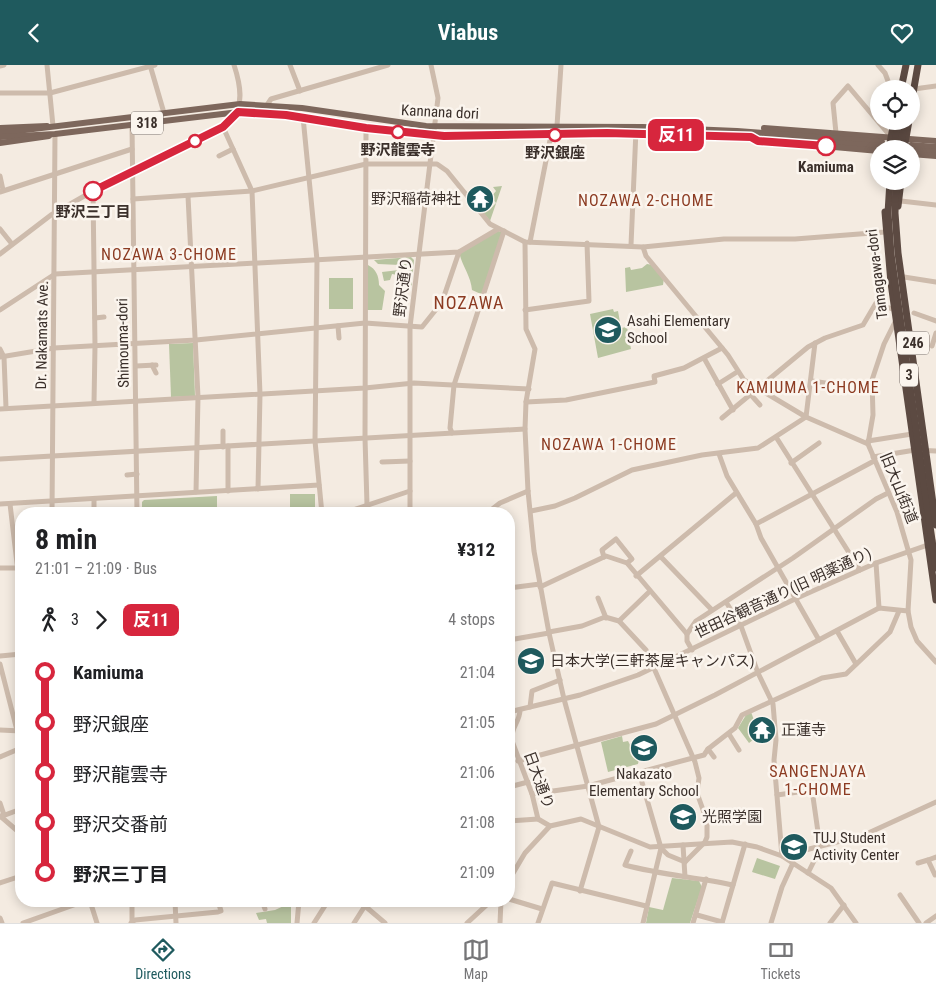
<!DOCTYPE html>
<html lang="en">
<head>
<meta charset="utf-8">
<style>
  :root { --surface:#fff; --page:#f2f2f2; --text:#202124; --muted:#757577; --line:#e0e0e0; --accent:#1f5a5e }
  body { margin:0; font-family:"Roboto Condensed","Noto Sans JP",sans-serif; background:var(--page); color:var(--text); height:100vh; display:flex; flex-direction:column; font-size:19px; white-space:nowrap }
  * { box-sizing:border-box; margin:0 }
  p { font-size:16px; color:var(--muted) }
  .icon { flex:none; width:28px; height:28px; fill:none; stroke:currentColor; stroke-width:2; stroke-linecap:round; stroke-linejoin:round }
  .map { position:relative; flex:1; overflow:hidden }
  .side { position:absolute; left:15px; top:442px; width:500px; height:400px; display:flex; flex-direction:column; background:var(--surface); border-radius:20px; box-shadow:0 2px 12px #0003 }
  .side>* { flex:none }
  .badge { padding:0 10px; border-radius:8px; font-size:18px; line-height:32px }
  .controls { position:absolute; left:870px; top:15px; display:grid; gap:10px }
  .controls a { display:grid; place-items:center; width:50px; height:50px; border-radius:50%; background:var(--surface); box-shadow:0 2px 12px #0003; font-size:25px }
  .map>.badge { position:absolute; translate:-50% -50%; box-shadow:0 0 0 2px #fff }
  .legs { display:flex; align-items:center; gap:8px; height:55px; padding:0 20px; font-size:16px }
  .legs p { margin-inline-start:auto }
  .overview { display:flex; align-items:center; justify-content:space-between; height:85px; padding:0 20px }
  h1 { font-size:28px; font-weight:700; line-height:38px }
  ul { padding:0 20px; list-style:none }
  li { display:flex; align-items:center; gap:18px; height:50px; font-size:19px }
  li i { display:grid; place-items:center; width:8px; height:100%; margin:0 6px; background:currentColor }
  li i::after { content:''; width:12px; height:12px; margin:-6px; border:4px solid; border-radius:50%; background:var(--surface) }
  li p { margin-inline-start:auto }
  li:first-child i { background:linear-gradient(#0000 50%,currentColor 0) }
  li:last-child i { background:linear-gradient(currentColor 50%,#0000 0) }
  header { display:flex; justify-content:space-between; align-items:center; height:65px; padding:0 20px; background:var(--accent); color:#fff; font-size:22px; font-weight:700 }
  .dock { display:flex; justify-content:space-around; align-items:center; height:70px; border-top:1px solid var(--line); background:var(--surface); font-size:14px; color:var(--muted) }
  .dock a { display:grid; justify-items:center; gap:2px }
  .dock .selected { color:var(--accent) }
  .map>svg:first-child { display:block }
</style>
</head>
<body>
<header><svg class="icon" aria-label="back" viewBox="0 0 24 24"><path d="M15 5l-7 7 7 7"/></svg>Viabus<svg class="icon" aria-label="heart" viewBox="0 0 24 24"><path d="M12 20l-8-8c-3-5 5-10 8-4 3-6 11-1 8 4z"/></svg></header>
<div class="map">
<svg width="936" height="858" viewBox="0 0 936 858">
  <rect width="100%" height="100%" fill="#f4ebe1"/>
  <!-- green -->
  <g fill="#b8c4a0">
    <polygon points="502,121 490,156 472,133 476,131 479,133 484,129 487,132 480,139 489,145 496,138 491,132 496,126 493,122"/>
    <path d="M498,166L503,167L483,230L472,225C471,211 462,201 459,187Z"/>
    <polygon points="411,192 414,195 411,226 407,226 409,212 392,209 390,215 384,216 382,207 399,205 400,200 378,199 374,195"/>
    <polygon points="647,199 653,200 664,213 663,220 626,227 625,203 630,202 631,205 642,203"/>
    <path d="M368,200C376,204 379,211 379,220L385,226L382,245H367Z"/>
    <rect x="329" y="213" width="24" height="31"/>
    <polygon points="613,244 614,247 618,246 621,263 627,262 631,284 598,293 590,249"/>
    <polygon points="193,278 195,331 171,332 169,279"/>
    <rect x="290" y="429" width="25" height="20"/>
    <polygon points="217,431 217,449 142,449 142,437 144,435"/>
    <polygon points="751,647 754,655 752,660 757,672 749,678 738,663 746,650"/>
    <polygon points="622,671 623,677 628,676 630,680 637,678 640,690 638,699 608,707 601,677"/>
    <polygon points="757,793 780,801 775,814 752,807"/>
    <polygon points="672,813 699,816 702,822 690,858 646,858 649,842 663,845"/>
    <polygon points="288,839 291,840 291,858 267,858 266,854 259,855 256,848 275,845"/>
  </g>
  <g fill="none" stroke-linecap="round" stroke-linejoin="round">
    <!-- minor -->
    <g stroke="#cdbbac" stroke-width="5">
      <polyline points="47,0 53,61"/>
      <polyline points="150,0 164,48"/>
      <polyline points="290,0 300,26"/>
      <polyline points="878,0 885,8 891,24"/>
      <polyline points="0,1 4,0"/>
      <polyline points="914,24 936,21"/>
      <polyline points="0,28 50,28 155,0"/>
      <polyline points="267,40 271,34 388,0"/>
      <polyline points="303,52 317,195 315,376 322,449"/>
      <polyline points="132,60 137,449"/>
      <polyline points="557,61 561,0"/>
      <polyline points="223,62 252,126 260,329 258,424"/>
      <polyline points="366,63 365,373 367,440"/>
      <polyline points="836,68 833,38 848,21 891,72"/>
      <polyline points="219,91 233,84"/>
      <polyline points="0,111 3,125"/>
      <polyline points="93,126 95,281 94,338"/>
      <polyline points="0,127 132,84"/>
      <polyline points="188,131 198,332 196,427"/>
      <polyline points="133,134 252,126 366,99 437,99 447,106 490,159 525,177 643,182 724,174 795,174 885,167"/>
      <polyline points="898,138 901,136 936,140"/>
      <polyline points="0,164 12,179"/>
      <polyline points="525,177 526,264 535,284 526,337 525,364 528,426 534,486 549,568 564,634 599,762 580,826"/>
      <polyline points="530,177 551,70"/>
      <polyline points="631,180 636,65"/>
      <polyline points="643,182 646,191 728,290 744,315 806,352 868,379"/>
      <path d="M0,189L51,150L93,126L231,56C245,41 240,18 234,0"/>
      <polyline points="904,212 936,217"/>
      <polyline points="0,245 55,209 459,187 498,164"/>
      <polyline points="525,245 589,236 587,178"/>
      <polyline points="914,248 936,256"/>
      <polyline points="95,253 104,252"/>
      <polyline points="896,255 884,279 872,315 873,350 868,379 897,447 911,495 908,546 911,562 917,576 936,597"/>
      <polyline points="338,261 339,273"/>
      <polyline points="932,281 936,268"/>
      <polyline points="0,284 4,292 6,343"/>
      <polyline points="0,292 54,283 196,275 365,258 422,262 442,237 459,187"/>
      <polyline points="704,293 733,345"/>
      <polyline points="152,300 156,308"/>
      <polyline points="136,301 156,300"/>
      <polyline points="812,316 871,325"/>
      <polyline points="718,319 737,307"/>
      <polyline points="751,330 760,340"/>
      <polyline points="526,337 566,335 655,317 654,311 684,303 722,283"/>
      <polyline points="0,344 365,323 414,318 529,324"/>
      <polyline points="722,353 808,282 825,273 863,260 876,238 895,245"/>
      <polyline points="223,366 223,382"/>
      <polyline points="452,368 450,363 454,320 504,166"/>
      <polyline points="776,372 860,505"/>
      <polyline points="868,376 912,369"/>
      <polyline points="228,381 228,426"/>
      <polyline points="719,389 727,411 756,459 761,473 819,575"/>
      <polyline points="873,392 915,385 936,386"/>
      <polyline points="0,394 525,364"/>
      <polyline points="382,397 410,396"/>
      <polyline points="791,398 819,378"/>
      <polyline points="127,410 137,409"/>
      <polyline points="0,439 319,420"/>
      <polyline points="10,439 21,532"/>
      <polyline points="531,446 555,441 575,433 632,405 702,390 758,383 806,352 815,278"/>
      <polyline points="52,449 55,69"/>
      <polyline points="94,449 94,434"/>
      <polyline points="341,449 410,426"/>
      <polyline points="410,449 410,262 438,33 431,0"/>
      <polyline points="486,449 500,438 528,426"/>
      <polyline points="756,459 874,396"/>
      <polyline points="604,492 602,485 616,474 632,494 627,498"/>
      <polyline points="661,492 712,545"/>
      <polyline points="876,498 879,543"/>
      <polyline points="0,503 21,503"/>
      <polyline points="636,511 736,428"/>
      <polyline points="540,522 606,491 627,498 687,569 687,576 692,585"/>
      <polyline points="509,523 540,519"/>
      <polyline points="598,533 606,553"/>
      <polyline points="726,537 741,561 758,608 773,639 776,675 774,695 782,791 864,770 936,737"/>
      <polyline points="619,556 648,528"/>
      <polyline points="837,566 856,599"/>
      <polyline points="549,567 582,561 605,552 619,556 646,585 695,697 699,713 697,728 707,756 707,772 705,777 685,797"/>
      <polyline points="687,569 696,556 793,493 876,434 888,428"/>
      <polyline points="509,575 549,568"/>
      <polyline points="0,591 21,589"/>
      <polyline points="0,599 21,681"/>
      <polyline points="530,642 532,626 560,615"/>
      <path d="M520,645C520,657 510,663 512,676L532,729L538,754L550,761"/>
      <polyline points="509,647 580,630 638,610 797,533 876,498 936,477"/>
      <polyline points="0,665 21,666"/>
      <polyline points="729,669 739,685"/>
      <polyline points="708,684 714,692"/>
      <polyline points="0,692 21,683"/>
      <polyline points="518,696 656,659 715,630 879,543 908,546"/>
      <polyline points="639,707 661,783 668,790 685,797"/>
      <polyline points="509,722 528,717"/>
      <polyline points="532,729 588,721 704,690 708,684 735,663 742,650 822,613 846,609 890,567 899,546"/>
      <polyline points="777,730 812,725 820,781"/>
      <polyline points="0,738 4,750"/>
      <polyline points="0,751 21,769"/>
      <polyline points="0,752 21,744"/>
      <polyline points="509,756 538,754"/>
      <polyline points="683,780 685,812"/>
      <path d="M631,786L625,800C661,810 697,812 733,820"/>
      <polyline points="918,798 928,795"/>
      <polyline points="808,808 818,788 817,782"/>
      <polyline points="935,810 928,795 936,792"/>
      <polyline points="509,815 525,788 550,761 581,754 650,782 732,777 757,782 782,791 831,823 856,858"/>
      <polyline points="0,818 21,811"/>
      <polyline points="900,830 919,858"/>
      <polyline points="509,834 542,844"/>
      <polyline points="90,836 97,858"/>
      <polyline points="175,836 176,858"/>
      <polyline points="262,836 265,844"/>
      <polyline points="359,836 385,858"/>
      <polyline points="697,850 722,857"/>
      <polyline points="0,853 2,858"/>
      <polyline points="23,858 85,836"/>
      <polyline points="131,858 135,855 218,847 221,846 218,836"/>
      <polyline points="132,858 132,836"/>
      <polyline points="297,858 299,836"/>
      <polyline points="314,858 328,836"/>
      <polyline points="354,858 368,836"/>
      <polyline points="467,858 491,836"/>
      <polyline points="500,858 501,836"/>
      <polyline points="538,858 552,818 646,841"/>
      <polyline points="643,858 661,783"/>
      <polyline points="693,858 706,814"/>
      <polyline points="722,858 745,779"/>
      <polyline points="771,858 782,822 793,798"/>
      <polyline points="830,858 844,840"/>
      <polyline points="926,858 936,851"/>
    </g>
    <!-- major -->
    <g stroke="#7d675c" stroke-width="6">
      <polyline points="0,63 47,61"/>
      <polyline points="764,63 936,76"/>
      <polyline points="0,68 240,39 302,43 426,61 643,62 737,66 882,77"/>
      <polyline points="0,72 55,69 239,47 286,50 366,63 435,70 625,69 751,72 881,81"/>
      <polyline points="778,77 879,86"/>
      <polyline points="0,78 49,71"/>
      <polyline points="911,80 936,82"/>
      <polyline points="911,85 936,87"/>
      <polyline points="911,89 936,91"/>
    </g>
    <!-- highway -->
    <g stroke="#5c4a42" stroke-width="7">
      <polyline points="901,24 906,0"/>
      <polyline points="911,40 918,0"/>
      <polyline points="889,84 894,56"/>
      <polyline points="904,84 909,56"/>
      <polyline points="898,141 901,116"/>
      <polyline points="885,147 891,218 936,535"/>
    </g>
    <!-- highway-bridge -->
    <g stroke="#5c4a42" stroke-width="7">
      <polyline points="894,84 899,56"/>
      <polyline points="900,84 905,56"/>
      <polyline points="890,116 888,148 891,189 936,503"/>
      <polyline points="896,116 895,148 898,188 936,460"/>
    </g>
  </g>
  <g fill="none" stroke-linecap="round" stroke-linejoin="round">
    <defs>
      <polyline id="line-1" points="93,126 223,62 238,47 286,50 366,63 444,71 607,68 751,72 758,76 826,81"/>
    </defs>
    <!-- line-1 casing -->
    <use href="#line-1" stroke="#fff" stroke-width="11"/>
    <!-- line-1 -->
    <use href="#line-1" stroke="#d7263d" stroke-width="8"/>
  </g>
  <!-- icons -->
  <defs>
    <symbol id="temple-disc" viewBox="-11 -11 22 22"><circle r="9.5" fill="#1f5a5e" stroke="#fbf5ee"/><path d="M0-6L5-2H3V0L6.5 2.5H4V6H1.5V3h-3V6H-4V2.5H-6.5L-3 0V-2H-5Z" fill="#fff"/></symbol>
    <symbol id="school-disc" viewBox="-11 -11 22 22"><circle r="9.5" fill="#1f5a5e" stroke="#fbf5ee"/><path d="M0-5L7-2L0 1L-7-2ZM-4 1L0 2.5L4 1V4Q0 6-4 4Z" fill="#fff"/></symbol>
    <symbol id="university-disc" viewBox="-11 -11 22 22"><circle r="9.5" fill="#1f5a5e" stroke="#fbf5ee"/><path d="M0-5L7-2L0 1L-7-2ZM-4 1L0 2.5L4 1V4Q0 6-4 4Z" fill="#fff"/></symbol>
  </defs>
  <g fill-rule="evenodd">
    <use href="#temple-disc" x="464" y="118" width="32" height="32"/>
    <use href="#school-disc" x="592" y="249" width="32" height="32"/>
    <use href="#university-disc" x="515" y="580" width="32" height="32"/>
    <use href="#temple-disc" x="746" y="649" width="32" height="32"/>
    <use href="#school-disc" x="628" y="667" width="32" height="32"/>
    <use href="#university-disc" x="667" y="736" width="32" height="32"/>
    <use href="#university-disc" x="778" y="766" width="32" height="32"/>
  </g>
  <!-- markers -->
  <g fill="#fff" stroke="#d7263d" stroke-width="2.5">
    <circle cx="398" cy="67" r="6"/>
    <circle cx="555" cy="70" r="6"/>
    <circle cx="195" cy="76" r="6"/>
    <circle cx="826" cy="81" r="9"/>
    <circle cx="93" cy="126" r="9"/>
  </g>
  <g text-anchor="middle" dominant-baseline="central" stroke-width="5" stroke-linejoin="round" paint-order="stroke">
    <!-- shield labels -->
    <g fill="#fbf5ee" stroke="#756b66" stroke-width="1">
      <rect x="131" y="46.5" width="32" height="23" rx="4"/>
      <rect x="897" y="266.5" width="32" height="23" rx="4"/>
      <rect x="900" y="298.5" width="18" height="23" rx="4"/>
    </g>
    <g font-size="14" font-weight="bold" fill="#3b302b">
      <text x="147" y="58">318</text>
      <text x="913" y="278">246</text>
      <text x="909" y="310">3</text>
    </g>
    <!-- street labels -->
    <g font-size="15" fill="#3b302b" stroke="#fbf5ee">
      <text transform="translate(440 47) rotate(3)">Kannana dori</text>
      <text transform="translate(877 209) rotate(-97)">Tamagawa-dori</text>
      <text transform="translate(403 222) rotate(-83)">野沢通り</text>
      <text transform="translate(42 270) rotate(-89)">Dr. Nakamats Ave.</text>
      <text transform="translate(123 278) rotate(-91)">Shimouma-dori</text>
      <text transform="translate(899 423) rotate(68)">旧大山街道</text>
      <text transform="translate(783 528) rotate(-25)">世田谷観音通り(旧 明薬通り)</text>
      <text transform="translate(539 715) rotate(70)">日大通り</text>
    </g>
    <!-- stop labels -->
    <g font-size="15" font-weight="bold" fill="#3b302b" stroke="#fbf5ee">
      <text x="398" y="85">野沢龍雲寺</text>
      <text x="555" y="88">野沢銀座</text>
      <text x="826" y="102">Kamiuma</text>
      <text x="93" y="147">野沢三丁目</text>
    </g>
    <!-- poi labels -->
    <g font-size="15" fill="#3b302b" stroke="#fbf5ee" text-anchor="start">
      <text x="461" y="134" text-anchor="end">野沢稲荷神社</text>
      <text x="627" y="256">Asahi Elementary<tspan x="627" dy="17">School</tspan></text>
      <text x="550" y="596">日本大学(三軒茶屋キャンパス)</text>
      <text x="781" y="665">正蓮寺</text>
      <text x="644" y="709" text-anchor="middle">Nakazato<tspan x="644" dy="17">Elementary School</tspan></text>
      <text x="702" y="752">光照学園</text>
      <text x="813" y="773">TUJ Student<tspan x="813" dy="17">Activity Center</tspan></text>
    </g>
    <!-- neighbourhood labels -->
    <g font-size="16" letter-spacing="1" fill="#8c3b22" stroke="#fbf5ee">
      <text x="646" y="135">NOZAWA 2-CHOME</text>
      <text x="169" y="189">NOZAWA 3-CHOME</text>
      <text x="808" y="322">KAMIUMA 1-CHOME</text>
      <text x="609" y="379">NOZAWA 1-CHOME</text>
      <text x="818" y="706">SANGENJAYA<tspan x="818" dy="18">1-CHOME</tspan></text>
    </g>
    <!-- quarter labels -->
    <g font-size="18" letter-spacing="1" fill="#8c3b22" stroke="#fbf5ee">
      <text x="469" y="237">NOZAWA</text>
    </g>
  </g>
</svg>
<div class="controls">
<a><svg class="icon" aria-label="locate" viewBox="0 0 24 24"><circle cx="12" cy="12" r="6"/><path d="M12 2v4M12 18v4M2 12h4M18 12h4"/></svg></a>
<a><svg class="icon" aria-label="layers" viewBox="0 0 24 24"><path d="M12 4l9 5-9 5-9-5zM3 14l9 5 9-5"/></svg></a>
</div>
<b class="badge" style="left:676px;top:70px;background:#d7263d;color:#fff">反11</b>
<section class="side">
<div class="overview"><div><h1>8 min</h1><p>21:01 – 21:09 · Bus</p></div><b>¥312</b></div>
<div class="legs"><svg class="icon" aria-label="walk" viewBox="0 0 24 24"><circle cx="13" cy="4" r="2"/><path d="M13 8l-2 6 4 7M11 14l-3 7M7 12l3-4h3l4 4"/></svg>3<svg class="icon" aria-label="forward" viewBox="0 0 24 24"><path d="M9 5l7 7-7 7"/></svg><b class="badge" style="background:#d7263d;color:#fff">反11</b><p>4 stops</p></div>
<ul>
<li><i style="color:#d7263d"></i><b>Kamiuma</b><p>21:04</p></li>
<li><i style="color:#d7263d"></i><span>野沢銀座</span><p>21:05</p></li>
<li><i style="color:#d7263d"></i><span>野沢龍雲寺</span><p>21:06</p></li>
<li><i style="color:#d7263d"></i><span>野沢交番前</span><p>21:08</p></li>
<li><i style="color:#d7263d"></i><b>野沢三丁目</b><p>21:09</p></li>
</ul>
</section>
</div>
<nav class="dock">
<a class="selected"><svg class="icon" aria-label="directions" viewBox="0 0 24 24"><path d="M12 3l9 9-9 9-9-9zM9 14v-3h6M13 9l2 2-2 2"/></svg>Directions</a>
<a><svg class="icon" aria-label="map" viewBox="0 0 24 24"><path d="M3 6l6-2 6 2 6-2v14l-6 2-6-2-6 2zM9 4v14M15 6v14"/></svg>Map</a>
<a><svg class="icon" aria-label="tickets" viewBox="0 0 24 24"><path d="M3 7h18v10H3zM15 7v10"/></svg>Tickets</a>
</nav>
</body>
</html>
